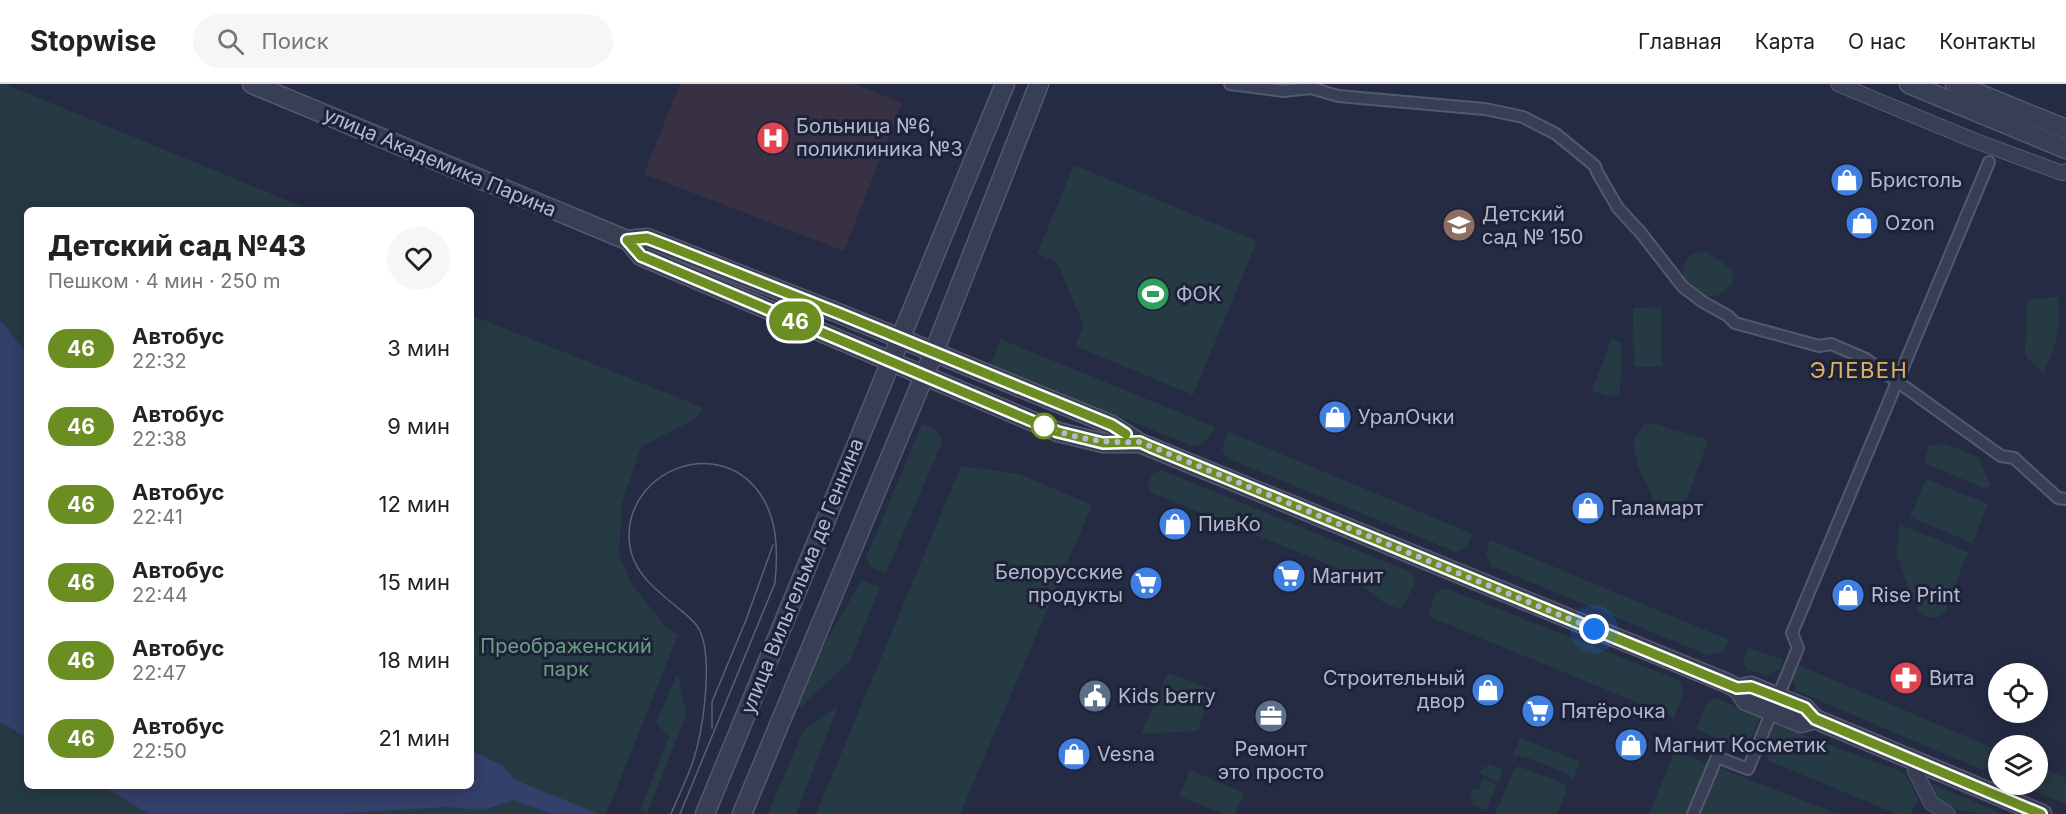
<!DOCTYPE html>
<html lang="ru">
<head>
<meta charset="utf-8">
<style>
  :root { --surface:#fff; --page:#f6f6f6; --text:#222; --muted:#767676; --line:#e0e0e0 }
  body { margin:0; font-family:Inter,sans-serif; background:var(--page); color:var(--text); height:100vh; display:flex; flex-direction:column; font-size:22px; white-space:nowrap }
  * { box-sizing:border-box; margin:0 }
  p { font-size:20px; color:var(--muted) }
  .icon { flex:none; width:33px; height:33px; fill:none; stroke:currentColor; stroke-width:2; stroke-linecap:round; stroke-linejoin:round }
  .map { position:relative; flex:1; overflow:hidden }
  .side { position:absolute; left:24px; top:123px; width:450px; height:582px; display:flex; flex-direction:column; background:var(--surface); border-radius:9px; box-shadow:0 3px 15px #0003 }
  .side>* { flex:none }
  .badge { padding:0 12px; border-radius:20px; font-size:21px; line-height:39px }
  .fabs { position:absolute; left:1988px; top:579px; display:grid; gap:12px }
  .fabs a { display:grid; place-items:center; width:60px; height:60px; border-radius:50%; background:var(--surface); box-shadow:0 3px 15px #0003; font-size:30px }
  .you { position:absolute; width:30px; height:30px; margin:-15px; border:4px solid #fff; border-radius:50%; background:#1a73e8; box-shadow:0 0 0 9px #1a73e833 }
  .map>.badge { position:absolute; translate:-50% -50%; box-shadow:0 0 0 3px #fff }
  .round { display:grid; place-items:center; flex:none; width:63px; height:63px; border-radius:32px; background:var(--page) }
  .head { display:flex; align-items:center; justify-content:space-between; height:102px; padding:0 24px }
  h1 { font-size:28px; font-weight:800; line-height:45px }
  ul { padding:0; list-style:none }
  li { display:flex; align-items:center; gap:18px; height:78px; padding:0 24px }
  li div { flex:1 }
  li b { display:block; font-size:22px }
  li em { font-style:normal }
  li .badge { min-width:66px; font-weight:700; text-align:center }
  header { display:flex; align-items:center; gap:36px; box-sizing:border-box; height:84px; padding:0 30px; background:var(--surface); border-bottom:2px solid var(--line) }
  header strong { font-size:28px }
  nav { display:flex; gap:33px; margin-inline-start:auto; font-size:21px }
  .search { width:420px; height:54px; background:var(--page); display:flex; align-items:center; gap:15px; box-sizing:border-box; padding:0 21px; border-radius:33px; color:var(--muted); font-size:22px }
  .map>svg:first-child { display:block }
</style>
</head>
<body>
<header>
<strong>Stopwise</strong>
<div class="search"><svg class="icon" aria-label="search" viewBox="0 0 24 24"><circle cx="10" cy="10" r="6"/><path d="M15 15l6 6"/></svg>Поиск</div>
<nav><a>Главная</a><a>Карта</a><a>О нас</a><a>Контакты</a></nav>
</header>
<div class="map">
<svg width="2066" height="730" viewBox="0 0 2066 730">
  <rect width="100%" height="100%" fill="#242b43"/>
  <!-- medical -->
  <polygon fill="#373143" points="680,0 856,0 902,19 844,167 644,90"/>
  <!-- green -->
  <g fill="#263a44">
    <polygon points="0,0 5,0 303,123 302,126 27,126 27,702 471,702 471,231 704,324 695,335 641,363 622,419 619,471 633,502 667,544 678,551 606,730 0,730"/>
    <polygon points="1074,81 1257,157 1193,311 1075,262 1084,242 1057,178 1037,170"/>
    <path d="M1705,167L1733,186L1732,200L1719,211L1705,213L1692,203L1682,190C1686,174 1689,169 1705,167Z"/>
    <path d="M2058,213C2062,245 2056,261 2043,290L2025,271L2027,216Z"/>
    <polygon points="1661,223 1662,282 1634,283 1633,224"/>
    <path d="M1000,255L1215,343C1209,355 1206,360 1192,362L991,280Z"/>
    <polygon points="1611,256 1622,259 1620,309 1610,313 1592,306"/>
    <polygon points="1652,339 1705,355 1707,359 1684,423 1672,428 1657,423 1638,383 1633,357 1644,341"/>
    <polygon points="922,340 935,344 942,355 940,363 886,489 871,483 866,474"/>
    <polygon points="1229,348 1473,450 1467,463 1456,468 1227,374 1222,365"/>
    <polygon points="1946,360 1978,373 1991,402 1984,404 1924,379 1929,361"/>
    <polygon points="961,382 1019,390 1092,421 960,730 816,730"/>
    <polygon points="1161,386 1413,489 1415,499 1401,526 1383,518 1342,486 1152,409 1147,403 1152,390"/>
    <polygon points="1926,395 1988,420 1972,459 1910,433"/>
    <polygon points="1899,440 1968,468 1945,528 1937,534 1927,533 1919,528 1906,497 1897,471"/>
    <polygon points="1490,456 1729,556 1723,568 1708,571 1491,482 1486,470"/>
    <polygon points="862,496 880,503 850,577 801,623 797,623 818,571"/>
    <polygon points="1445,504 1679,596 1684,608 1674,634 1428,532 1435,509"/>
    <polygon points="1748,564 1783,576 1779,586 1766,591 1747,585 1743,575"/>
    <path d="M1796,580L1998,666C1998,676 1992,682 1983,686L1797,607L1791,591Z"/>
    <polygon points="1168,589 1214,606 1197,647 1141,650"/>
    <polygon points="676,592 679,593 686,631 647,730 640,727 669,652 656,639"/>
    <polygon points="1716,614 1760,634 1748,661 1742,665 1696,645 1707,618"/>
    <polygon points="838,622 796,730 768,730 803,647"/>
    <polygon points="1774,640 1905,689 1918,715 1911,730 1897,730 1769,677 1763,664"/>
    <polygon points="1520,654 1576,676 1580,679 1573,696 1568,690 1525,673 1518,672 1512,674"/>
    <polygon points="1675,667 1838,730 1649,730"/>
    <polygon points="1489,680 1503,686 1498,698 1480,689 1483,682 1487,684"/>
    <polygon points="1518,682 1562,699 1566,702 1566,709 1557,730 1495,730 1512,690"/>
    <polygon points="2037,682 2066,694 2066,720 2019,701 2037,700"/>
    <polygon points="1190,686 1244,709 1235,730 1223,730 1179,712"/>
    <polygon points="1483,694 1497,701 1486,726 1472,720 1474,715 1470,713 1473,705 1478,707"/>
    <path d="M1933,700L2003,730C1975,730 1945,730 1930,704Z"/>
  </g>
  <!-- water -->
  <g fill="#343f6a">
    <polygon points="0,236 27,270 27,654 0,637"/>
    <polygon points="471,666 503,682 515,696 599,730 552,730 514,716 483,726 447,723 333,730 149,730 103,702 471,702"/>
  </g>
  <g fill="none" stroke-linecap="round" stroke-linejoin="round">
    <defs>
      <g id="pedestrian">
        <polyline points="1230,0 1283,7 1311,4 1338,12 1485,25 1523,33 1556,50 1595,82 1597,88 1618,124 1641,149 1683,203 1703,218 1728,232 1735,239 1819,262 1831,260 1866,275 2001,372 2014,374 2058,414 2066,415"/>
        <polyline points="1693,730 1717,673 1748,685 1798,564 1792,549 1989,78"/>
      </g>
      <g id="minor">
        <polyline points="1838,0 1973,56 2062,89 2066,87"/>
        <polyline points="1917,678 1915,687 1931,719 1948,730"/>
      </g>
      <g id="tertiary">
        <polyline points="252,0 622,154 628,156 647,154 838,229 1112,341 1140,359 1727,599 1738,605 1746,617 1801,639 1815,635"/>
        <polyline points="1909,0 2066,65"/>
        <polyline points="1955,0 2066,45"/>
        <polyline points="628,156 641,172 1058,348 1103,359 1140,359"/>
        <polyline points="1738,605 1751,602 1777,613 1805,624 1815,635 2042,730"/>
        <polyline points="705,730 1005,0"/>
        <polyline points="742,730 934,268 1039,0"/>
      </g>
    </defs>
    <!-- pedestrian casing -->
    <use href="#pedestrian" stroke="#53596d" stroke-width="14"/>
    <!-- minor casing -->
    <use href="#minor" stroke="#53596d" stroke-width="16"/>
    <!-- tertiary casing -->
    <use href="#tertiary" stroke="#53596d" stroke-width="21"/>
    <!-- pedestrian -->
    <use href="#pedestrian" stroke="#383e53" stroke-width="10"/>
    <!-- minor -->
    <use href="#minor" stroke="#383e53" stroke-width="14"/>
    <!-- tertiary -->
    <use href="#tertiary" stroke="#383e53" stroke-width="18"/>
    <!-- tram -->
    <g stroke="#5a607a" stroke-width="1.5">
      <polyline points="712,644 712,618 746,536 773,461"/>
      <path d="M671,730C678,713 686,697 692,680C703,649 714,574 699,545C694,536 685,530 677,523C653,504 628,484 629,450C631,385 717,353 758,407C778,433 778,468 775,499L680,730"/>
    </g>
  </g>
  <g fill="none" stroke-linecap="round" stroke-linejoin="round">
    <defs>
      <polyline id="line" points="1126,350 1112,341 838,229 668,162 647,154 627,156 641,172 1058,348 1103,359 1140,358 1151,363 1737,604 1751,603 1777,613 1805,624 1815,635 2041,730"/>
    </defs>
    <!-- line casing -->
    <use href="#line" stroke="#fff" stroke-width="14"/>
    <!-- line -->
    <use href="#line" stroke="#6b8e23" stroke-width="9"/>
    <!-- walk -->
    <path stroke="#b5b9cd" stroke-width="6" stroke-dasharray="0 10.8" d="M1044,342C1079,356 1103,359 1140,358L1594,545"/>
  </g>
  <!-- icons -->
  <defs>
    <symbol id="hospital-disc" viewBox="-11 -11 22 22"><circle r="9.5" fill="#e0444e" stroke="#1d2238"/><path d="M-5-5h3v3.5h4V-5h3V5h-3V1.5h-4V5h-3Z" fill="#fff"/></symbol>
    <symbol id="shop-disc" viewBox="-11 -11 22 22"><circle r="9.5" fill="#3f7fe0" stroke="#1d2238"/><path d="M-5-2.5h2.3a2.7 3.5 0 0 1 5.4 0H5L5.5 6h-11ZM-1.5-2.5h3a1.5 2.3 0 0 0-3 0Z" fill="#fff"/></symbol>
    <symbol id="school-disc" viewBox="-11 -11 22 22"><circle r="9.5" fill="#8d6e63" stroke="#1d2238"/><path d="M0-5L7-2L0 1L-7-2ZM-4 1L0 2.5L4 1V4Q0 6-4 4Z" fill="#fff"/></symbol>
    <symbol id="stadium-disc" viewBox="-11 -11 22 22"><circle r="9.5" fill="#2e9e5b" stroke="#1d2238"/><path d="M0-5a6.5 5 0 1 0 0 10a6.5 5 0 1 0 0-10ZM-3.5-1.8h7v3.6h-7Z" fill="#fff"/></symbol>
    <symbol id="supermarket-disc" viewBox="-11 -11 22 22"><circle r="9.5" fill="#3f7fe0" stroke="#1d2238"/><path d="M-6-5.5h2.5l.6 2H6L4.5 2H-2.5L-4.4-4H-6ZM-1.5 3.2a1.3 1.3 0 1 0 .1 0ZM3 3.2a1.3 1.3 0 1 0 .1 0Z" fill="#fff"/></symbol>
    <symbol id="pharmacy-disc" viewBox="-11 -11 22 22"><circle r="9.5" fill="#e0444e" stroke="#1d2238"/><path d="M-2-6h4v4h4v4h-4v4h-4v-4h-4v-4h4Z" fill="#fff"/></symbol>
    <symbol id="civic-disc" viewBox="-11 -11 22 22"><circle r="9.5" fill="#5c6f8a" stroke="#1d2238"/><path d="M-.6-6.5H3V-4.5H.6V-3L4-1V1h2V6H-6V1h2V-1L-.6-3ZM-1.2 2.5V6h2.4V2.5Z" fill="#fff"/></symbol>
    <symbol id="office-disc" viewBox="-11 -11 22 22"><circle r="9.5" fill="#5c6f8a" stroke="#1d2238"/><path d="M-6-3h4V-5.5h4V-3h4V5H-6ZM-1-4.5V-3h2v-1.5ZM-6 0V1H6V0Z" fill="#fff"/></symbol>
  </defs>
  <g fill-rule="evenodd">
    <use href="#hospital-disc" x="754" y="35" width="38" height="38"/>
    <use href="#shop-disc" x="1828" y="77" width="38" height="38"/>
    <use href="#shop-disc" x="1843" y="120" width="38" height="38"/>
    <use href="#school-disc" x="1440" y="122" width="38" height="38"/>
    <use href="#stadium-disc" x="1134" y="191" width="38" height="38"/>
    <use href="#shop-disc" x="1316" y="314" width="38" height="38"/>
    <use href="#shop-disc" x="1569" y="405" width="38" height="38"/>
    <use href="#shop-disc" x="1156" y="421" width="38" height="38"/>
    <use href="#supermarket-disc" x="1270" y="473" width="38" height="38"/>
    <use href="#supermarket-disc" x="1127" y="480" width="38" height="38"/>
    <use href="#shop-disc" x="1829" y="492" width="38" height="38"/>
    <use href="#pharmacy-disc" x="1887" y="575" width="38" height="38"/>
    <use href="#shop-disc" x="1469" y="587" width="38" height="38"/>
    <use href="#civic-disc" x="1076" y="593" width="38" height="38"/>
    <use href="#supermarket-disc" x="1519" y="608" width="38" height="38"/>
    <use href="#office-disc" x="1252" y="613" width="38" height="38"/>
    <use href="#shop-disc" x="1612" y="642" width="38" height="38"/>
    <use href="#shop-disc" x="1055" y="651" width="38" height="38"/>
  </g>
  <!-- markers -->
  <circle fill="#fff" stroke="#6b8e23" stroke-width="3" cx="1044" cy="342" r="12"/>
  <g text-anchor="middle" dominant-baseline="central" stroke-width="6" stroke-linejoin="round" paint-order="stroke">
    <!-- poi labels -->
    <g font-size="20" fill="#b5b9cd" stroke="#1d2238" text-anchor="start">
      <text x="796" y="42">Больница №6,<tspan x="796" dy="23">поликлиника №3</tspan></text>
      <text x="1870" y="96">Бристоль</text>
      <text x="1482" y="130">Детский<tspan x="1482" dy="23">сад № 150</tspan></text>
      <text x="1885" y="139">Ozon</text>
      <text x="1176" y="210">ФОК</text>
      <text x="1358" y="333">УралОчки</text>
      <text x="1611" y="424">Галамарт</text>
      <text x="1198" y="440">ПивКо</text>
      <text x="1123" y="488" text-anchor="end">Белорусские<tspan x="1123" dy="23">продукты</tspan></text>
      <text x="1312" y="492">Магнит</text>
      <text x="1871" y="511">Rise Print</text>
      <text x="1465" y="594" text-anchor="end">Строительный<tspan x="1465" dy="23">двор</tspan></text>
      <text x="1929" y="594">Вита</text>
      <text x="1118" y="612">Kids berry</text>
      <text x="1561" y="627">Пятёрочка</text>
      <text x="1654" y="661">Магнит Косметик</text>
      <text x="1271" y="665" text-anchor="middle">Ремонт<tspan x="1271" dy="23">это просто</tspan></text>
      <text x="1097" y="670">Vesna</text>
    </g>
    <!-- street labels -->
    <g font-size="20" fill="#b5b9cd" stroke="#1d2238">
      <text transform="translate(440 78) rotate(23)">улица Академика Парина</text>
      <text transform="translate(802 492) rotate(-68)">улица Вильгельма де Геннина</text>
    </g>
    <!-- park labels -->
    <g font-size="20" fill="#6aa082" stroke="#1d2238">
      <text x="566" y="562">Преображенский<tspan x="566" dy="23">парк</tspan></text>
    </g>
    <!-- quarter labels -->
    <g font-size="22" letter-spacing="1.5" fill="#dfb15e" stroke="#1d2238">
      <text x="1859" y="286">ЭЛЕВЕН</text>
    </g>
  </g>
</svg>
<div class="fabs">
<a><svg class="icon" aria-label="locate" viewBox="0 0 24 24"><circle cx="12" cy="12" r="6"/><path d="M12 2v4M12 18v4M2 12h4M18 12h4"/></svg></a>
<a><svg class="icon" aria-label="layers" viewBox="0 0 24 24"><path d="M12 4l9 5-9 5-9-5zM3 14l9 5 9-5"/></svg></a>
</div>
<div class="you" style="left:1594px;top:545px"></div>
<b class="badge" style="left:795px;top:237px;background:#6b8e23;color:#fff">46</b>
<section class="side">
<div class="head"><div><h1>Детский сад №43</h1><p>Пешком · 4 мин · 250 m</p></div><a class="round"><svg class="icon" aria-label="heart" viewBox="0 0 24 24"><path d="M12 20l-8-8c-3-5 5-10 8-4 3-6 11-1 8 4z"/></svg></a></div>
<ul>
<li><span class="badge" style="background:#6b8e23;color:#fff">46</span><div><b>Автобус</b><p>22:32</p></div><em>3 мин</em></li>
<li><span class="badge" style="background:#6b8e23;color:#fff">46</span><div><b>Автобус</b><p>22:38</p></div><em>9 мин</em></li>
<li><span class="badge" style="background:#6b8e23;color:#fff">46</span><div><b>Автобус</b><p>22:41</p></div><em>12 мин</em></li>
<li><span class="badge" style="background:#6b8e23;color:#fff">46</span><div><b>Автобус</b><p>22:44</p></div><em>15 мин</em></li>
<li><span class="badge" style="background:#6b8e23;color:#fff">46</span><div><b>Автобус</b><p>22:47</p></div><em>18 мин</em></li>
<li><span class="badge" style="background:#6b8e23;color:#fff">46</span><div><b>Автобус</b><p>22:50</p></div><em>21 мин</em></li>
</ul>
</section>
</div>
</body>
</html>
